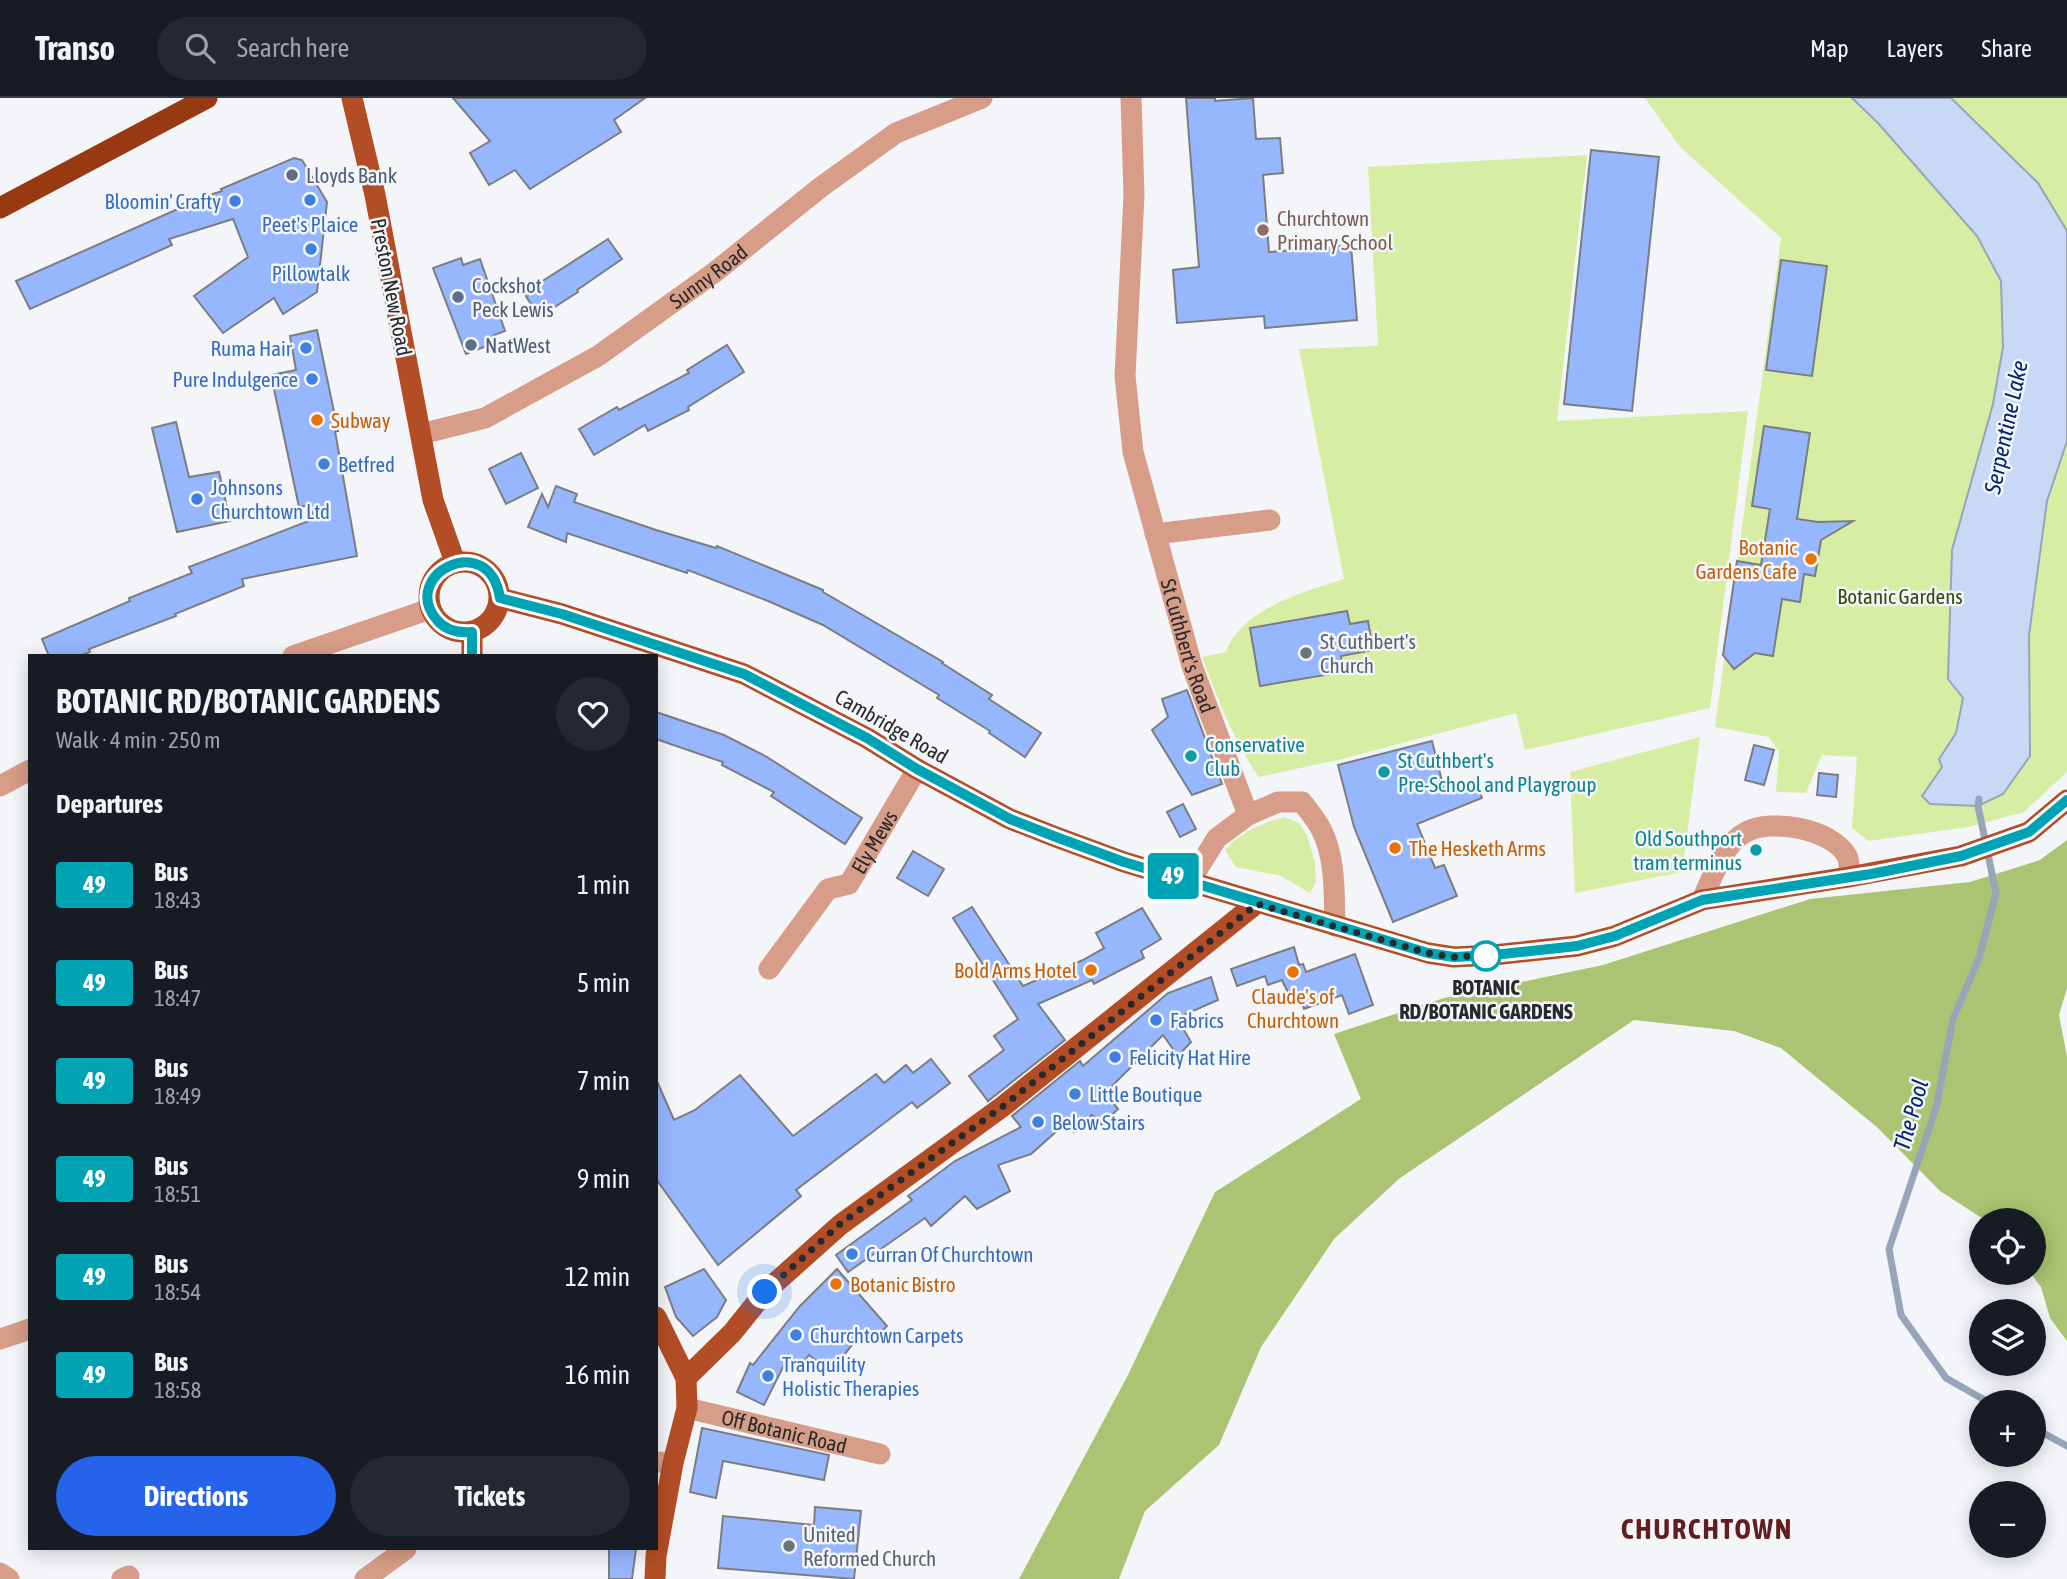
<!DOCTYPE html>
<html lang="en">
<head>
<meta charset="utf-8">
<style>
  :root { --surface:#171b24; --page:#242831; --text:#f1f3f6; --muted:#9ea1a6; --line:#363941; --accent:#2563eb }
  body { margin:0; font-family:"Asap Condensed",sans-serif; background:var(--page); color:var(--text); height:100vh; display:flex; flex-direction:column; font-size:26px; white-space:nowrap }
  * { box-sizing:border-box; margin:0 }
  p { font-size:23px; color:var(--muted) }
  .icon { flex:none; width:38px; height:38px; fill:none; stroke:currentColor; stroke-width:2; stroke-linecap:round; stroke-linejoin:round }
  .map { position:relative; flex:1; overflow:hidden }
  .sheet { position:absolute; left:28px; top:556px; width:630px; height:896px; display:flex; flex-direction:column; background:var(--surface); border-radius:0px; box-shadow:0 4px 18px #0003 }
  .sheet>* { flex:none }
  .badge { padding:0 14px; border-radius:5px; font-size:24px; line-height:46px }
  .tools { position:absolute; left:1969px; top:1110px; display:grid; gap:14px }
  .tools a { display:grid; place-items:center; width:77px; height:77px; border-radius:50%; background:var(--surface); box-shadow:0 4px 18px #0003; font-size:35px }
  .you { position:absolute; width:35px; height:35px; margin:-18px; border:5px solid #fff; border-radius:50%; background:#1a73e8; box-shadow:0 0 0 10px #1a73e833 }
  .map>.badge { position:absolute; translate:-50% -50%; box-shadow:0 0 0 4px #fff }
  h2 { padding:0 28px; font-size:26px; line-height:63px }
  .round { display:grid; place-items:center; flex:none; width:74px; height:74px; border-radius:37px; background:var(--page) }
  .summary { display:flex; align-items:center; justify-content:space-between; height:119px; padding:0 28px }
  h1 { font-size:33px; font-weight:700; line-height:52px }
  .cta { display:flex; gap:14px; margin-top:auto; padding:14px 28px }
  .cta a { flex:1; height:80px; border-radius:42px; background:var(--accent); color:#fff; font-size:28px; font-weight:700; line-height:80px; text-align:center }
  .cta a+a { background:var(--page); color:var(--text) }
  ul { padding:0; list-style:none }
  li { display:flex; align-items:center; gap:21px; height:98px; padding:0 28px }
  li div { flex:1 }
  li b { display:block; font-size:26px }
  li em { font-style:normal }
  li .badge { min-width:77px; font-weight:700; text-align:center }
  header { display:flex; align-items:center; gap:42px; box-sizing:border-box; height:98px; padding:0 35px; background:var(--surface); border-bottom:2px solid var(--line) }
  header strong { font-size:33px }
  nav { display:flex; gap:38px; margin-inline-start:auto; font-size:24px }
  .search { width:490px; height:63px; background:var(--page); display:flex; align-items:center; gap:18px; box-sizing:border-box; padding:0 24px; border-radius:38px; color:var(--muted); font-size:26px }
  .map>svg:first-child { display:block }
</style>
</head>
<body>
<header>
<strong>Transo</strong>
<div class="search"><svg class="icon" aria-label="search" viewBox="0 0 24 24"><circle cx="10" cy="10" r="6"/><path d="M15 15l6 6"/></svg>Search here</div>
<nav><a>Map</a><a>Layers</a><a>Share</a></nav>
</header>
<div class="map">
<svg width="2067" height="1481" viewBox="0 0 2067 1481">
  <rect width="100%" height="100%" fill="#f3f5f8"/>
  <!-- green -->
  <g fill="#d7eda3">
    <polygon points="1645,0 2067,0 2067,674 2024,714 1969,729 1868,743 1852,730 1857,659 1822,657 1806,695 1776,694 1779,654 1769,639 1715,629 1781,140 1680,49"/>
    <path d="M1587,57L1557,323L1748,313L1710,610L1525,652L1516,615L1342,661L1259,679C1233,642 1218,601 1202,559L1226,554C1242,510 1304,494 1344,481L1299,251L1378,248L1368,69Z"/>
    <polygon points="1700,639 1682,774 1575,795 1570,674"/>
    <path d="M1284,719L1299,725L1307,737L1315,764L1316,784L1310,795L1281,778L1236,769L1225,752C1240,734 1263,725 1284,719Z"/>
  </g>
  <!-- forest -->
  <polygon fill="#abc372" points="2067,742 2067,890 2059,917 2067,959 2067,1243 2050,1220 2041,1189 2030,1174 2034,1174 2034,1122 1985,1122 1940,1093 1878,1030 1781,950 1734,933 1634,922 1400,1080 1334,1141 1261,1249 1219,1347 1145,1413 1119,1481 1019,1481 1128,1277 1215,1094 1361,1001 1334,936 1444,900 1603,867 1810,801 1970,784 2040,762"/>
  <!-- water -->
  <polygon fill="#c8d9f5" stroke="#98a4b8" stroke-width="2" points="1852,0 1951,0 2038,85 2067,133 2067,343 2047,403 2029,537 2030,658 2003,696 1978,708 1930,706 1922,698 1942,669 1939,661 1956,635 1963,600 1948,581 1952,452 1993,306 2003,249 2001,183 1977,138 1878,25"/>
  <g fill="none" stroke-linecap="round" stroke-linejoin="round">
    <!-- stream -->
    <g stroke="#98a4b8" stroke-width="7">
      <polyline points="1979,701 1978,708 1996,795 1979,860 1953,921 1936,1010 1889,1151 1901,1217 1946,1280 1988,1304"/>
      <polyline points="2034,1330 2067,1348"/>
    </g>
  </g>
  <!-- building -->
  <g fill="#96b7fe" stroke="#7c7d80" stroke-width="2">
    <polygon points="453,0 645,0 614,22 621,34 530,91 515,72 489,87 470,55 490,43"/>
    <polygon points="1186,0 1215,0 1215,3 1253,0 1256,41 1280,40 1283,75 1263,77 1269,154 1351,147 1357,222 1265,230 1264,218 1177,225 1173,172 1199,169"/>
    <polygon points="1591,52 1659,59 1632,313 1564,306"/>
    <polygon points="294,60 302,62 327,104 317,194 283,216 274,200 223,235 194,198 248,159 233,121 169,141 172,147 30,211 16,183 178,111 177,108 222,93 221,91"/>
    <polygon points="608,141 622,161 577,192 578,194 539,219 524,195"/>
    <polygon points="461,160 463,167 480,161 505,233 494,237 497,244 466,256 433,170"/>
    <polygon points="1781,162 1827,168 1812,278 1766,272"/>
    <polygon points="317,232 338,333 335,333 357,458 242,481 244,488 175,516 176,518 89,551 90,554 79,558 49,558 42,541 130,503 129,500 192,475 189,469 314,421 310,407 299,409 271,277 296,272 290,238"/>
    <polygon points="727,247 744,274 688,309 689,312 648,333 645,327 594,357 579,331 617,309 619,312 689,275 687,272"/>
    <polygon points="176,324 189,379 219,374 230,423 177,434 152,330"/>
    <polygon points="1764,328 1810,335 1797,421 1818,424 1853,423 1821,442 1815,478 1804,476 1800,504 1782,501 1773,558 1755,555 1734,571 1723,557 1737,463 1761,467 1770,411 1752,408"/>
    <polygon points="521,355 538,390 506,406 489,371"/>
    <polygon points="556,388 577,396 574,404 656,432 716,450 717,448 823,492 823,494 943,564 942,565 992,597 989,601 1041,635 1025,659 989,635 990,633 937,600 939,597 823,527 768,503 688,472 687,475 567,435 566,444 528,429 542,396 548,409"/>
    <polygon points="1347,513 1350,526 1368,523 1373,552 1341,558 1343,574 1260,588 1250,530"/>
    <polygon points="1187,592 1222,686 1192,697 1152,632 1168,619 1162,601"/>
    <polygon points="656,614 724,637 767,659 862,720 845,746 771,698 774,694 722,667 723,664 656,641"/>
    <polygon points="1432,643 1445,695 1475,682 1482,700 1417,726 1435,770 1444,767 1457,798 1393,824 1354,729 1338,667"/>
    <polygon points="1754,647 1774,652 1764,687 1745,682"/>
    <polygon points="1819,675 1838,677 1836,699 1817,697"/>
    <polygon points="1183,706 1196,731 1180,739 1167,714"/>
    <polygon points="913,753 944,771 928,798 897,780"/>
    <polygon points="972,809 1023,888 1083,862 1104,850 1096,835 1142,810 1161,841 1141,853 1144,860 1094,886 1092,882 1038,906 1065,942 988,1003 969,978 1004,952 994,938 1018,921 953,820"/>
    <polygon points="1294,849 1299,867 1303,866 1306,874 1355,856 1373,907 1349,916 1342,897 1304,911 1301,903 1293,905 1282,882 1268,887 1265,878 1237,888 1231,871"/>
    <polygon points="1211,879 1218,902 1177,920 1191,944 1178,958 1163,937 1105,995 1118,1011 1102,1027 1092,1017 1074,1034 1067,1024 1031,1056 998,1067 1010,1093 977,1111 965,1098 931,1128 925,1120 848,1174 836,1157 912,1102 908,1098 955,1063 1021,1029 1012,1018 1080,963 1083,968 1168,895"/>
    <polygon points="931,961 950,985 917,1010 912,1004 796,1092 801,1098 718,1167 656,1081 656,981 674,1022 695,1012 740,977 793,1038 876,976 884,985 906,967 913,975"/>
    <polygon points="704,1171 726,1202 717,1219 693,1238 676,1219 665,1189"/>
    <polygon points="837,1171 887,1228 871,1245 861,1236 830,1274 809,1257 801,1267 789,1257 764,1307 737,1294 750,1265 753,1267 800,1208"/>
    <polygon points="702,1330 829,1357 824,1382 723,1363 716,1400 690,1394"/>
    <polygon points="815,1409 861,1413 854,1481 718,1470 723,1418 814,1427"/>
    <polygon points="609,1451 636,1451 632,1481 609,1481"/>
  </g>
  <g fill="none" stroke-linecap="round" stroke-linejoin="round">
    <!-- minor -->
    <g stroke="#d79d88" stroke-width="21">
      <path id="s1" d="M1131,0L1134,97L1125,278L1133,354L1192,568L1248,717"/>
      <path id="s2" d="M421,336L485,320L598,258L715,174L821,89L896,35L982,0"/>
      <polyline points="1155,436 1270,422"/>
      <polyline points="293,558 430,511"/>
      <polyline points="0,688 30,672"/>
      <path d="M1190,783L1217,740L1248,717L1278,704H1302C1308,712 1316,721 1321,731C1336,759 1334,797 1335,828"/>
      <path d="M1702,802C1712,780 1723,746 1746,734C1772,720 1832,731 1847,758C1850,764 1849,772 1849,779"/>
      <path id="s3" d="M769,871L828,791L849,786L917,671"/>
      <polyline points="0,1241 30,1231"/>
      <path id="s4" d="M687,1310L880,1356"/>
      <polyline points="656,1364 673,1365"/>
      <polyline points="0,1475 9,1481"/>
      <polyline points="122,1481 129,1478"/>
      <polyline points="365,1481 406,1451"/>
    </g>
    <!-- major -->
    <g stroke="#b34d25" stroke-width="21">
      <polyline points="352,0 375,97 433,402 455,464"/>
      <circle cx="464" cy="499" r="35"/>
      <polyline points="500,500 562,516 744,576 867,640 917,671 1010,721 1056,739 1124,764 1428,855 1454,859 1493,857 1577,848 1615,838 1702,802 1849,779 1961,758 2029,734 2067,702"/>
      <polyline points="472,558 472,534"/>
      <polyline points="686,1280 732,1235 765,1194 840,1127 1002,1009 1257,805"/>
      <polyline points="655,1481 656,1458 673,1365 687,1310 686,1280 656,1219"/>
    </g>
    <!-- highway -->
    <polyline stroke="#973a11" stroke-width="21" points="0,110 207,0"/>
  </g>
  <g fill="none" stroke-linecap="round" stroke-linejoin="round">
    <defs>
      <path id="line" d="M472,558V534C459,535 446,533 437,522C398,477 489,430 500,500L562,516L744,576L867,640L917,671L1010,721L1056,739L1124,764L1428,855L1454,859L1493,857L1577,848L1615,838L1702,802L1871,776L1961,758L2029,734L2067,702"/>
    </defs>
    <!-- line casing -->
    <use href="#line" stroke="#fff" stroke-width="16"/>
    <!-- line -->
    <use href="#line" stroke="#00a3b4" stroke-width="10"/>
    <!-- walk -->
    <polyline stroke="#28292a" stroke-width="7" stroke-dasharray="0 12.6" points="765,1194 840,1126 1002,1009 1257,806 1428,855 1454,859 1493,857 1486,858"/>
  </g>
  <!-- markers -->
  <g fill="#5c6f8a" stroke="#f3f5f8" stroke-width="2.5">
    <circle cx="292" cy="77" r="7"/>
    <circle cx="458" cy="199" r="7"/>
    <circle cx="471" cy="247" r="7"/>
  </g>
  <g fill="#3f7fe0" stroke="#f3f5f8" stroke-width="2.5">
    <circle cx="310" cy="102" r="7"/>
    <circle cx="235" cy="103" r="7"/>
    <circle cx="311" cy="151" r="7"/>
    <circle cx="306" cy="250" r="7"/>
    <circle cx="312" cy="281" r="7"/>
    <circle cx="324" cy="366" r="7"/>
    <circle cx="197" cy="401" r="7"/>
    <circle cx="1156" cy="922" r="7"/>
    <circle cx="1115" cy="959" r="7"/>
    <circle cx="1075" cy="996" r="7"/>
    <circle cx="1038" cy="1024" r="7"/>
    <circle cx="852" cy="1156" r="7"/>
    <circle cx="796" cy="1237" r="7"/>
    <circle cx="768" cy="1278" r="7"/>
  </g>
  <circle fill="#8d6e63" stroke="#f3f5f8" stroke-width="2.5" cx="1263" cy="132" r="7"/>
  <g fill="#e8710a" stroke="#f3f5f8" stroke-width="2.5">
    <circle cx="317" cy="322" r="7"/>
    <circle cx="1811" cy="461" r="7"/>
    <circle cx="1395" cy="750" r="7"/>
    <circle cx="1091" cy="872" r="7"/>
    <circle cx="1293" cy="874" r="7"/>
    <circle cx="836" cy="1186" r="7"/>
  </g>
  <g fill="#6b7280" stroke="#f3f5f8" stroke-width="2.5">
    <circle cx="1306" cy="555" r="7"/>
    <circle cx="789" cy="1448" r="7"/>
  </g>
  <g fill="#0f9aa8" stroke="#f3f5f8" stroke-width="2.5">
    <circle cx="1191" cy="658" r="7"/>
    <circle cx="1384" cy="674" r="7"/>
    <circle cx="1756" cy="752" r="7"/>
  </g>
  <circle fill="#fff" stroke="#00a3b4" stroke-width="3.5" cx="1486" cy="858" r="14"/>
  <g text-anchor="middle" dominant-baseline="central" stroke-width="5" stroke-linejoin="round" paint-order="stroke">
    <!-- service labels -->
    <g font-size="21" fill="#4e5e75" stroke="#f3f5f8" text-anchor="start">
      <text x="306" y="77">Lloyds Bank</text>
      <text x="472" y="187">Cockshot<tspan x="472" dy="24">Peck Lewis</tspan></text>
      <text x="485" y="247">NatWest</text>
    </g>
    <!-- shop labels -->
    <g font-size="21" fill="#366cbe" stroke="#f3f5f8" text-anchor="start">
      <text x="221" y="103" text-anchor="end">Bloomin' Crafty</text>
      <text x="310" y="126" text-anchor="middle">Peet's Plaice</text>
      <text x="311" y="175" text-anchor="middle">Pillowtalk</text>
      <text x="292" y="250" text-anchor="end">Ruma Hair</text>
      <text x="298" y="281" text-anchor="end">Pure Indulgence</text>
      <text x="338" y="366">Betfred</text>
      <text x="211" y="389">Johnsons<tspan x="211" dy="24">Churchtown Ltd</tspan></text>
      <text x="1170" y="922">Fabrics</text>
      <text x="1129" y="959">Felicity Hat Hire</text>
      <text x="1089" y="996">Little Boutique</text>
      <text x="1052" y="1024">Below Stairs</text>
      <text x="866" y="1156">Curran Of Churchtown</text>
      <text x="810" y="1237">Churchtown Carpets</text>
      <text x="782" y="1266">Tranquility<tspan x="782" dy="24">Holistic Therapies</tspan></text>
    </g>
    <!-- education labels -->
    <g font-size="21" fill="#785e54" stroke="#f3f5f8" text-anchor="start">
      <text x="1277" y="120">Churchtown<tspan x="1277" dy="24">Primary School</tspan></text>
    </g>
    <!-- street labels -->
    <g font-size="21" fill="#28292a" stroke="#f3f5f8">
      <text stroke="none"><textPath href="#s2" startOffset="331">Sunny Road</textPath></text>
      <text transform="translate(392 189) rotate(79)">Preston New Road</text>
      <text stroke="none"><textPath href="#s1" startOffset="556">St Cuthbert's Road</textPath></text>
      <text transform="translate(892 628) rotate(30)">Cambridge Road</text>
      <text stroke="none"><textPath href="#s3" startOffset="170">Ely Mews</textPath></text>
      <text stroke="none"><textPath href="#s4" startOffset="100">Off Botanic Road</textPath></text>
    </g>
    <!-- food labels -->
    <g font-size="21" fill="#c56008" stroke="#f3f5f8" text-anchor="start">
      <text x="331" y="322">Subway</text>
      <text x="1797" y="449" text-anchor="end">Botanic<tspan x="1797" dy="24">Gardens Cafe</tspan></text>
      <text x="1409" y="750">The Hesketh Arms</text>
      <text x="1077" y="872" text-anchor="end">Bold Arms Hotel</text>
      <text x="1293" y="898" text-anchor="middle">Claude's of<tspan x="1293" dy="24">Churchtown</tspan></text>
      <text x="850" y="1186">Botanic Bistro</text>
    </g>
    <!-- park labels -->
    <g font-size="21" fill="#3a480b" stroke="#f3f5f8">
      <text x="1900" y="498">Botanic Gardens</text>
    </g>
    <!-- worship labels -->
    <g font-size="21" fill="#5b616d" stroke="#f3f5f8" text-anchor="start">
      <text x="1320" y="543">St Cuthbert's<tspan x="1320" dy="24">Church</tspan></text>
      <text x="803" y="1436">United<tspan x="803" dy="24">Reformed Church</tspan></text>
    </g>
    <!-- culture labels -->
    <g font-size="21" fill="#0d838f" stroke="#f3f5f8" text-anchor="start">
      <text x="1205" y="646">Conservative<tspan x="1205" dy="24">Club</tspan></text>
      <text x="1398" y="662">St Cuthbert's<tspan x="1398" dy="24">Pre-School and Playgroup</tspan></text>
      <text x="1742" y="740" text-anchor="end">Old Southport<tspan x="1742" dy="24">tram terminus</tspan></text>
    </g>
    <!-- stop labels -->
    <g font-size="21" font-weight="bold" fill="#28292a" stroke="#f3f5f8">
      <text x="1486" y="889">BOTANIC<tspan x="1486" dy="24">RD/BOTANIC GARDENS</tspan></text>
    </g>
    <!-- water labels -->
    <g font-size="23" font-style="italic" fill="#002471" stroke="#f3f5f8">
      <text transform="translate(2006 329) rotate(-78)">Serpentine Lake</text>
      <text transform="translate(1911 1017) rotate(-74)">The Pool</text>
    </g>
    <!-- district labels -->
    <g font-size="28" font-weight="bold" letter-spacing="2" fill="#621d20" stroke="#f3f5f8">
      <text x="1707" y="1431">CHURCHTOWN</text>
    </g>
  </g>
</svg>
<div class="tools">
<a><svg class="icon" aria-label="locate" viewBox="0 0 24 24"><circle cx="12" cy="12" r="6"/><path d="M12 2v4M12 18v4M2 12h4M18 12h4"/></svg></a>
<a><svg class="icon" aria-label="layers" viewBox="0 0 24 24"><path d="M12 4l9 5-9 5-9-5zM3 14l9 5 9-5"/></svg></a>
<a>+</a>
<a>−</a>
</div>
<div class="you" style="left:765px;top:1194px"></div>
<b class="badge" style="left:1173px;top:778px;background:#00a3b4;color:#fff">49</b>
<section class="sheet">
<div class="summary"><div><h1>BOTANIC RD/BOTANIC GARDENS</h1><p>Walk · 4 min · 250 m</p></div><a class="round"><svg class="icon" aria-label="heart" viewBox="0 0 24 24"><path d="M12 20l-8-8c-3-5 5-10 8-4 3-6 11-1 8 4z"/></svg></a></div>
<h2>Departures</h2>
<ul>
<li><span class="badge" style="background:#00a3b4;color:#fff">49</span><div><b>Bus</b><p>18:43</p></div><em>1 min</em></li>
<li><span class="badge" style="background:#00a3b4;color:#fff">49</span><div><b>Bus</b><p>18:47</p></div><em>5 min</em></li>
<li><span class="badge" style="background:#00a3b4;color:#fff">49</span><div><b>Bus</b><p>18:49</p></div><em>7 min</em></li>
<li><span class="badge" style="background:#00a3b4;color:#fff">49</span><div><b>Bus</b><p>18:51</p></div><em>9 min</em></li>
<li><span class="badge" style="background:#00a3b4;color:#fff">49</span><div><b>Bus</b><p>18:54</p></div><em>12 min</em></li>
<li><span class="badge" style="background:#00a3b4;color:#fff">49</span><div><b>Bus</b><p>18:58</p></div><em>16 min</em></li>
</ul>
<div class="cta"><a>Directions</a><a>Tickets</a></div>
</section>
</div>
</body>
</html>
